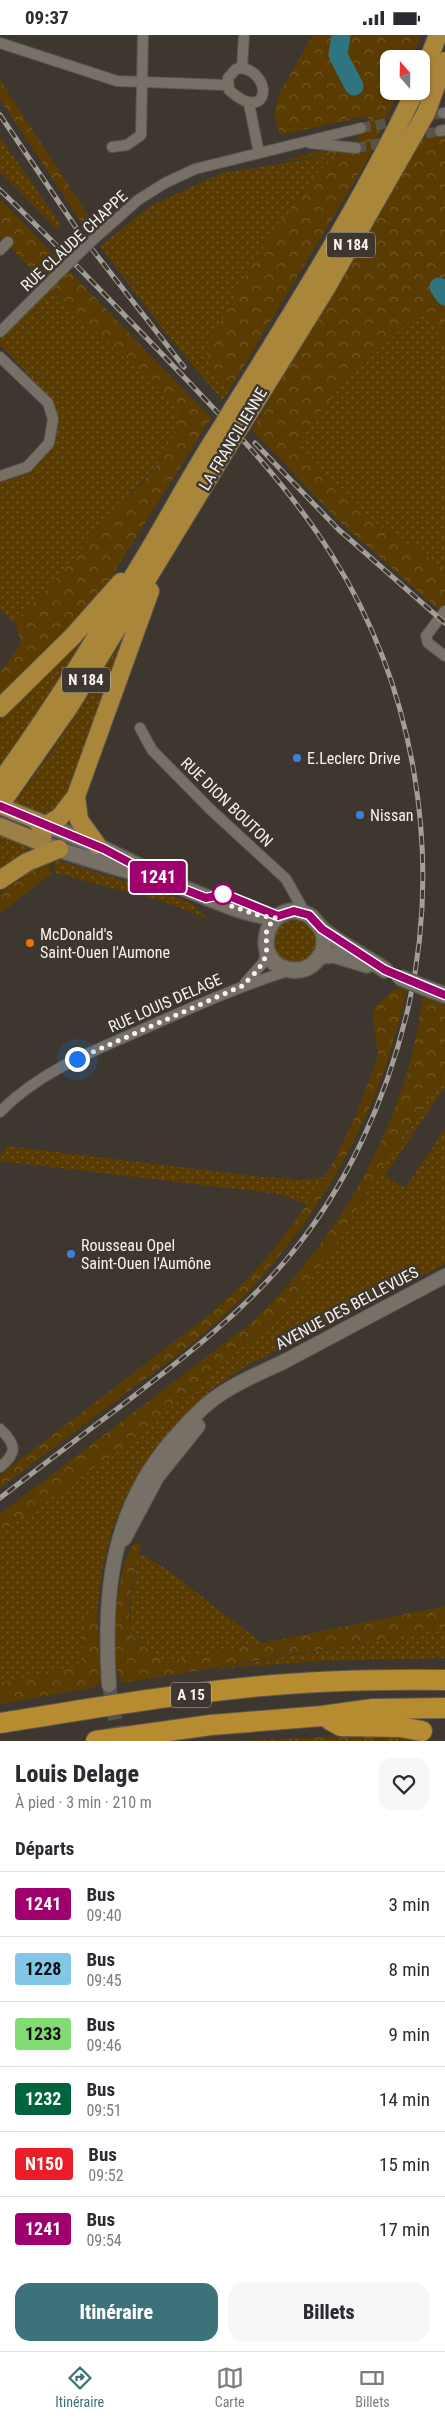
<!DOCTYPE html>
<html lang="fr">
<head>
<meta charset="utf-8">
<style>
  :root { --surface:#fff; --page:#f7f7f7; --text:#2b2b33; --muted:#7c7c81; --line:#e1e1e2; --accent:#3c737b }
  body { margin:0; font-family:"Roboto Condensed",sans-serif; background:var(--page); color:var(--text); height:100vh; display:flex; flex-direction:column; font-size:19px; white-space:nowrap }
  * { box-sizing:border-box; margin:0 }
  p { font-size:16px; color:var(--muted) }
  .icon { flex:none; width:28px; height:28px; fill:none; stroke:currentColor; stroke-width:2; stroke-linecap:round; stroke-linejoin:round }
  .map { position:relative; height:1706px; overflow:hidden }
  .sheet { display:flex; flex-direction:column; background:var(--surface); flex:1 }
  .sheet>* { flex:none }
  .badge { padding:0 10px; border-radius:4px; font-size:18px; line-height:32px }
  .needle { width:32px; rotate:340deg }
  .tools { position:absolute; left:380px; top:15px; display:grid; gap:10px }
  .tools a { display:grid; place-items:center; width:50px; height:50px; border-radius:10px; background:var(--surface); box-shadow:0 1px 4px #0004; font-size:25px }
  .you { position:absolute; width:25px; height:25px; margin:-12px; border:4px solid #fff; border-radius:50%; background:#1a73e8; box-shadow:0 0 0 8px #1a73e833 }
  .map>.badge { position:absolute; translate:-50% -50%; box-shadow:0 0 0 2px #fff }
  h2 { padding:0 15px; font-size:19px; line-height:45px }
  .round { display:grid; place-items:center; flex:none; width:52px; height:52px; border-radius:15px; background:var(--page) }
  .head { display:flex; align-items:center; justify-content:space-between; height:85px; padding:0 15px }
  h1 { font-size:24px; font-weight:800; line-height:38px }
  .action { display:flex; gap:10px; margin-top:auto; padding:10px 15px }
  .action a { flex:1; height:58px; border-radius:15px; background:var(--accent); color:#fff; font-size:20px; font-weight:800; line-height:58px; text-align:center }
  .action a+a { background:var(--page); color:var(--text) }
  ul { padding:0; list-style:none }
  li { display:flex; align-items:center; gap:15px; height:65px; padding:0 15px; border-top:1px solid var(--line) }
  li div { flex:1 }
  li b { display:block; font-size:19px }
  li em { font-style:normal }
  li .badge { min-width:55px; font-weight:700; text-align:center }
  .status { display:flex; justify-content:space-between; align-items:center; height:35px; padding:0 25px; background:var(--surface); direction:ltr }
  .status svg { height:14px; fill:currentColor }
  .tab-bar { display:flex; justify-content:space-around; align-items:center; height:70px; border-top:1px solid var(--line); background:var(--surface); font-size:14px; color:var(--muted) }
  .tab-bar a { display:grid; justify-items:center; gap:2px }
  .tab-bar .current { color:var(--accent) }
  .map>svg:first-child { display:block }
</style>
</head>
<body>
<div class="status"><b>09:37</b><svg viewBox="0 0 49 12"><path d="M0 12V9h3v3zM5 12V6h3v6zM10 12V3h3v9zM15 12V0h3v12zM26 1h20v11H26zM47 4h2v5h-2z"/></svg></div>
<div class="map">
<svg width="445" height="1706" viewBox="0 0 445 1706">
  <defs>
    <pattern id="green-dots" width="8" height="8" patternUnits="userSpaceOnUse" patternTransform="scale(1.25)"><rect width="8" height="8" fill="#5a3c02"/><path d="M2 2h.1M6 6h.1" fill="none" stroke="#725927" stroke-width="1.8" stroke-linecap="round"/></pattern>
    <pattern id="forest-crowns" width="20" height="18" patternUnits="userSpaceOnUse" patternTransform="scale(1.25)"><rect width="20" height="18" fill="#5a3c02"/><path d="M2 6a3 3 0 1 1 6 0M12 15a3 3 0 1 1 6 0" fill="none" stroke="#725927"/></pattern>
  </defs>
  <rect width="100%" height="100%" fill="#3d372f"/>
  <!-- green -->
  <g fill="url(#green-dots)">
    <polygon points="0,102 61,190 57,194 0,137"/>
    <polygon points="338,120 319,136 303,158 206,313 211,337 228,357 222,365 162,293 100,211 152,170 222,138"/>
    <polygon points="47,251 167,362 179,380 177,397 159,427 43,561 13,587 0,575 0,439 32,429 47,405 47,377 31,342 0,309 0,305"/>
    <path d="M422,280L428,283L445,308V534L383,493L347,466L300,414C299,384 384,311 407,288Z"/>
    <path d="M128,596L70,759C45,786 47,781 14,768L52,716Z"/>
    <polygon points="79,604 82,606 30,688 0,729 0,684 23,665"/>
    <polygon points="0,800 29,811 29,813 22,822 0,837"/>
    <polygon points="58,825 180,864 193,870 210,885 162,866 55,838 54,826"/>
    <circle cx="295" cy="905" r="22"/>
    <polygon points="445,1039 445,1052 385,1140 405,1153 445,1094 445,1229 246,1331 213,1353 174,1391 126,1461 112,1495 102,1536 97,1578 94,1574 89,1578 80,1631 0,1648 0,1497 119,1416 273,1286 312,1242 335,1211 384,1128"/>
    <polygon points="7,1111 263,1142 305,1145 324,1142 307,1169 279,1159 0,1126 0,1121"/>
    <polygon points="138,1518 165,1533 262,1608 184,1624 164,1625 138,1606 130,1594 131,1569"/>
    <polygon points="445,1594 445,1623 318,1626 214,1634"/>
  </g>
  <!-- forest -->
  <g fill="url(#forest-crowns)">
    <polygon points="313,0 421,0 412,24 389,24 389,56 399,56 368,124 228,357 211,337 206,313 255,224 319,136 338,120 280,127 356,106 369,81 280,100 274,80 279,59"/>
    <polygon points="0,45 92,186 85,193 0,64"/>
    <path d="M445,100V308L428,283L422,280L407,288C384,311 299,385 301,414L347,466L383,493L445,534V568L439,575L341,488L253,396L254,391L418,104Z"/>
    <path d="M0,164L211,383L101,558L54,609L0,661V637L21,609L15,586C47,557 69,528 97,496C128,462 172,427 179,380L167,362L47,251L0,201Z"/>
    <polygon points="43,828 49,829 52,838 0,879 0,858"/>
    <path d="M398,953L407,955C397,993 388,1031 372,1067C337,1149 285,1225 219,1285C191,1311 160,1333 130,1355C86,1388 43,1421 0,1453V1440L209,1280L244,1247L274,1214L306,1171L334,1126L356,1080L378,1021L373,982L374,973L392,956Z"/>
    <path d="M423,962L445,971V1039L384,1128L335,1211L312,1242L273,1286L119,1416L0,1497V1479L251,1288C320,1223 375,1137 404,1047C413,1020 418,990 423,962Z"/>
    <path d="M138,1507L141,1510C136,1524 126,1581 130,1594C135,1608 153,1617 164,1625L184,1624L445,1571V1594L123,1648C106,1636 117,1513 138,1507Z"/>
    <polygon points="94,1574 97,1578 101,1648 91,1653 0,1669 0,1648 80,1631 87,1582"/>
    <polygon points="374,1700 400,1701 427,1706 240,1706"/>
  </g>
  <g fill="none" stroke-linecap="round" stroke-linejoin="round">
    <!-- river -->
    <g stroke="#2e757f" stroke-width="19">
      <polyline points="341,0 338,20 354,51"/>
      <polyline points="439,252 445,261"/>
    </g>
    <!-- minor-tunnel -->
    <g stroke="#59534c" stroke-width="10" stroke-dasharray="10 5" stroke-linecap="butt">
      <polyline points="361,93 443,78"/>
      <polyline points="411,102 440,96"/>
      <polyline points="356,113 392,106"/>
    </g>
    <!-- tertiary-tunnel -->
    <polyline stroke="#59534c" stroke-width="14" stroke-dasharray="14 7" stroke-linecap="butt" points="109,1650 119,1706"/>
    <defs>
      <g id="minor">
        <polyline points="0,8 117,46 227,50"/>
        <path d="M242,33C274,39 269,91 229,55L228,43L236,34Z"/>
        <polyline points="242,33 244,0"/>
        <polyline points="249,69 259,118"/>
        <polyline points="443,78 445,78"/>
        <polyline points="440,96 445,95"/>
        <polyline points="310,108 356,113"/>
        <polyline points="112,112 127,110 141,100 143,0"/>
        <polyline points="95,203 138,165 165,148 195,134 361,93"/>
        <polyline points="0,215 8,207"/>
        <polyline points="0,297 68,229"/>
        <polyline points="0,322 48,368 53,384 49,408 27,432 0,441"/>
        <polyline points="445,576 426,601 428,608 445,621"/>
        <polyline points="140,693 152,715 211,775 286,844 305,878"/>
        <polyline points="245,948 263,928 267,916"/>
        <path d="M0,1077C41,1035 96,1015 148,992C195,971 242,950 291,935"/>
        <path d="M0,1394C16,1409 18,1418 0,1432"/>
      </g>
      <g id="tertiary">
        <polyline points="124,1504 157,1442 198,1391"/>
        <path d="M109,1650C103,1558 111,1476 173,1404C185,1391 197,1377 211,1366C234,1348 261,1338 287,1325C340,1297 392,1269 445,1241"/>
      </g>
      <g id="secondary">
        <polyline points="47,790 104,814 143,833"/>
        <path d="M49,811C88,825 127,835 167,847C203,859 237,879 276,883"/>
        <path d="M322,894C326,905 325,918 316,926C310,933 301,936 292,935C249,931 264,864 304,878C314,881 316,889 323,895C340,909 366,922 385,935"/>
        <polyline points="320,921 334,920 367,930"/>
        <polyline points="431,955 445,960"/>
      </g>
      <g id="primary">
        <polyline points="0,771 45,789"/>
        <polyline points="0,791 42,808 44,798 36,786"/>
      </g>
      <g id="trunk">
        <polyline points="421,43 438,0"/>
        <path d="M232,375C297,271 362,167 415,56"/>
        <polyline points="243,387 325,255 426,78 445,26"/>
        <polyline points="0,673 73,601 121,547"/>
        <path d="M0,747C54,673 101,595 148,517C173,475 195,433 222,392"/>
        <polyline points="76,761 79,785 97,810"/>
        <polyline points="0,770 69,672 233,403"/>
        <polyline points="47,790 60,782 76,761 150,556"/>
        <polyline points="0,845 27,827 59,814"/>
      </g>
      <g id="motorway">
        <polyline points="330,1685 341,1691 400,1692 422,1696"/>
        <path d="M0,1688C77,1676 155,1662 233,1654C303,1646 374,1644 445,1645"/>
        <polyline points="96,1706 211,1690 322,1681 373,1674 445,1673"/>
      </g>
    </defs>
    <!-- minor casing -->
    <use href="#minor" stroke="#5a554f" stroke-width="12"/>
    <!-- tertiary casing -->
    <use href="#tertiary" stroke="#5a554f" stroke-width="16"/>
    <!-- secondary casing -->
    <use href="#secondary" stroke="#5a554f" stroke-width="18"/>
    <!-- primary casing -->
    <use href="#primary" stroke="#5a554f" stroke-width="19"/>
    <!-- trunk casing -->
    <use href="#trunk" stroke="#5a554f" stroke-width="20"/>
    <!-- motorway casing -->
    <use href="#motorway" stroke="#5a554f" stroke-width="22"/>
    <!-- minor -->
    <use href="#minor" stroke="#767067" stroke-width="10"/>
    <!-- tertiary -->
    <use href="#tertiary" stroke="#767067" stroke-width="14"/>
    <!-- secondary -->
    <use href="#secondary" stroke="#767067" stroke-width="15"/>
    <!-- primary -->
    <use href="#primary" stroke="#9d8045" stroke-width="16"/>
    <!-- trunk -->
    <use href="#trunk" stroke="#aa863a" stroke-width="18"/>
    <!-- motorway -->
    <use href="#motorway" stroke="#b78b2f" stroke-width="20"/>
    <defs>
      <g id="rail">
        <polyline points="0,80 81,200 184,332"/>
        <path d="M0,155C55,207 108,263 160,317C222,382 286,446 333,522C415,653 442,819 409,969C388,1061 348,1151 287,1224C237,1283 178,1327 117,1374C78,1403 39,1433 0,1463"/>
        <polyline points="255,408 338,494 445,588"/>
      </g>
    </defs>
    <!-- rail casing -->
    <use href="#rail" stroke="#a39e97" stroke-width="5"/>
    <!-- rail -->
    <use href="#rail" stroke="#3d372f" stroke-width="3" stroke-dasharray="9" stroke-linecap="butt"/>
    <defs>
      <polyline id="minor-bridge" points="68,229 95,203"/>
      <polyline id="secondary-bridge" points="399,942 431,955"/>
      <g id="trunk-bridge">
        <polyline points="222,392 232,375"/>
        <polyline points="233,403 243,387"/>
      </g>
    </defs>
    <!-- minor-bridge casing -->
    <use href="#minor-bridge" stroke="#5a554f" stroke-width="12" stroke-linecap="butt"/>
    <!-- secondary-bridge casing -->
    <use href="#secondary-bridge" stroke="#5a554f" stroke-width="18" stroke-linecap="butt"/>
    <!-- trunk-bridge casing -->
    <use href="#trunk-bridge" stroke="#5a554f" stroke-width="20" stroke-linecap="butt"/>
    <!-- minor-bridge -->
    <use href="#minor-bridge" stroke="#767067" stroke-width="10"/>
    <!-- secondary-bridge -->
    <use href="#secondary-bridge" stroke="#767067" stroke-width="15"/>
    <!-- trunk-bridge -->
    <use href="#trunk-bridge" stroke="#aa863a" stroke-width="18"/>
  </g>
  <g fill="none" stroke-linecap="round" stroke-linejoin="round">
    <defs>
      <polyline id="line" points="0,771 104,814 168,848 206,863 224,859 278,881 294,876 309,880 322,894 385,935 445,960"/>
    </defs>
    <!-- line casing -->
    <use href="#line" stroke="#fff" stroke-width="11"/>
    <!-- line -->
    <use href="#line" stroke="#a0006e" stroke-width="8"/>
    <!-- walk -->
    <path stroke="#f7f3ee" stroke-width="5" stroke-dasharray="0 9" d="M77,1024L242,951C251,942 263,932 266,919C269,903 260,898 276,883L258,880L225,869L223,859"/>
  </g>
  <!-- markers -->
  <g fill="#3f7fe0" stroke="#3d372f" stroke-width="2">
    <circle cx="297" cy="723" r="5"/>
    <circle cx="360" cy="780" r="5"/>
    <circle cx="71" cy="1219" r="5"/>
  </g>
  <circle fill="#fff" stroke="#a0006e" stroke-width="2.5" cx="223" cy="859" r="10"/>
  <circle fill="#e8710a" stroke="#3d372f" stroke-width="2" cx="30" cy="908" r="5"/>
  <g text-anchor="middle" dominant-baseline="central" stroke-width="5" stroke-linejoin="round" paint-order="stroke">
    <!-- shield labels -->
    <g fill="#3d372f" stroke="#bfbbb5" stroke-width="1">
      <rect x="327" y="197.5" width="48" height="25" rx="4"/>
      <rect x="62" y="632.5" width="48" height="25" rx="4"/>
      <rect x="171" y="1647.5" width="40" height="25" rx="4"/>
    </g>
    <g font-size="15" font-weight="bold" fill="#f7f3ee">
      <text x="351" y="210">N 184</text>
      <text x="86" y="645">N 184</text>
      <text x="191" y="1660">A 15</text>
    </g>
    <!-- street labels -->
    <g font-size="16" fill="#f7f3ee" stroke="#3d372f">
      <text transform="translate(74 206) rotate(-43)">RUE CLAUDE CHAPPE</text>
      <text transform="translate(233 404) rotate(-59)">LA FRANCILIENNE</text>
      <text transform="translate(227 767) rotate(44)">RUE DION BOUTON</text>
      <text transform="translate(165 968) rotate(-24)">RUE LOUIS DELAGE</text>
      <text transform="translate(347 1273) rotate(-28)">AVENUE DES BELLEVUES</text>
    </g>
    <!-- poi labels -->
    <g font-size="16" fill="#f7f3ee" stroke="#3d372f" text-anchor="start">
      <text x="307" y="723">E.Leclerc Drive</text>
      <text x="370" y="780">Nissan</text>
      <text x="40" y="899">McDonald's<tspan x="40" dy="18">Saint-Ouen l'Aumone</tspan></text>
      <text x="81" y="1210">Rousseau Opel<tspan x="81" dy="18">Saint-Ouen l'Aumône</tspan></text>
    </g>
  </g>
</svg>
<div class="tools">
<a><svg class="needle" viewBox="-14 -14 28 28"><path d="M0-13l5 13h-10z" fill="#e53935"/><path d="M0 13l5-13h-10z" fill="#7c7c81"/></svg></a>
</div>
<div class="you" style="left:77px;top:1024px"></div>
<b class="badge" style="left:158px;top:842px;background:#a0006e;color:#fff">1241</b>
</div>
<section class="sheet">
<div class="head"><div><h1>Louis Delage</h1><p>À pied · 3 min · 210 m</p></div><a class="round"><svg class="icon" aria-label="heart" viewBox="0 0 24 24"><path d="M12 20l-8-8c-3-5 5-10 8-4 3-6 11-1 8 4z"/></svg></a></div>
<h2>Départs</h2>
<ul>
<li><span class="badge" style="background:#a0006e;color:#fff">1241</span><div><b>Bus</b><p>09:40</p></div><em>3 min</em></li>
<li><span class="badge" style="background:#82c8e6;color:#111">1228</span><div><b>Bus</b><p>09:45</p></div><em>8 min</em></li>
<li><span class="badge" style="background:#82dc73;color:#111">1233</span><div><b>Bus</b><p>09:46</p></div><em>9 min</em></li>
<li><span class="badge" style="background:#00643c;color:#fff">1232</span><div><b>Bus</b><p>09:51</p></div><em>14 min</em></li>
<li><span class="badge" style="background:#ed1c29;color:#fff">N150</span><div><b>Bus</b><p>09:52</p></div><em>15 min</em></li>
<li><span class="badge" style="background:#a0006e;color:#fff">1241</span><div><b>Bus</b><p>09:54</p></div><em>17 min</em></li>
</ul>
<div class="action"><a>Itinéraire</a><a>Billets</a></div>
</section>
<nav class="tab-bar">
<a class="current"><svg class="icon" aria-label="directions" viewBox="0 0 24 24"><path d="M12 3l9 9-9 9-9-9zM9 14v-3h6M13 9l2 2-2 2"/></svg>Itinéraire</a>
<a><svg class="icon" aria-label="map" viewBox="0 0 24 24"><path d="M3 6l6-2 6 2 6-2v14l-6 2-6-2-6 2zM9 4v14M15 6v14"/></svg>Carte</a>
<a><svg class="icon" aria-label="tickets" viewBox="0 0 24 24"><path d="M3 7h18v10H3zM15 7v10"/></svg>Billets</a>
</nav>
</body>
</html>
